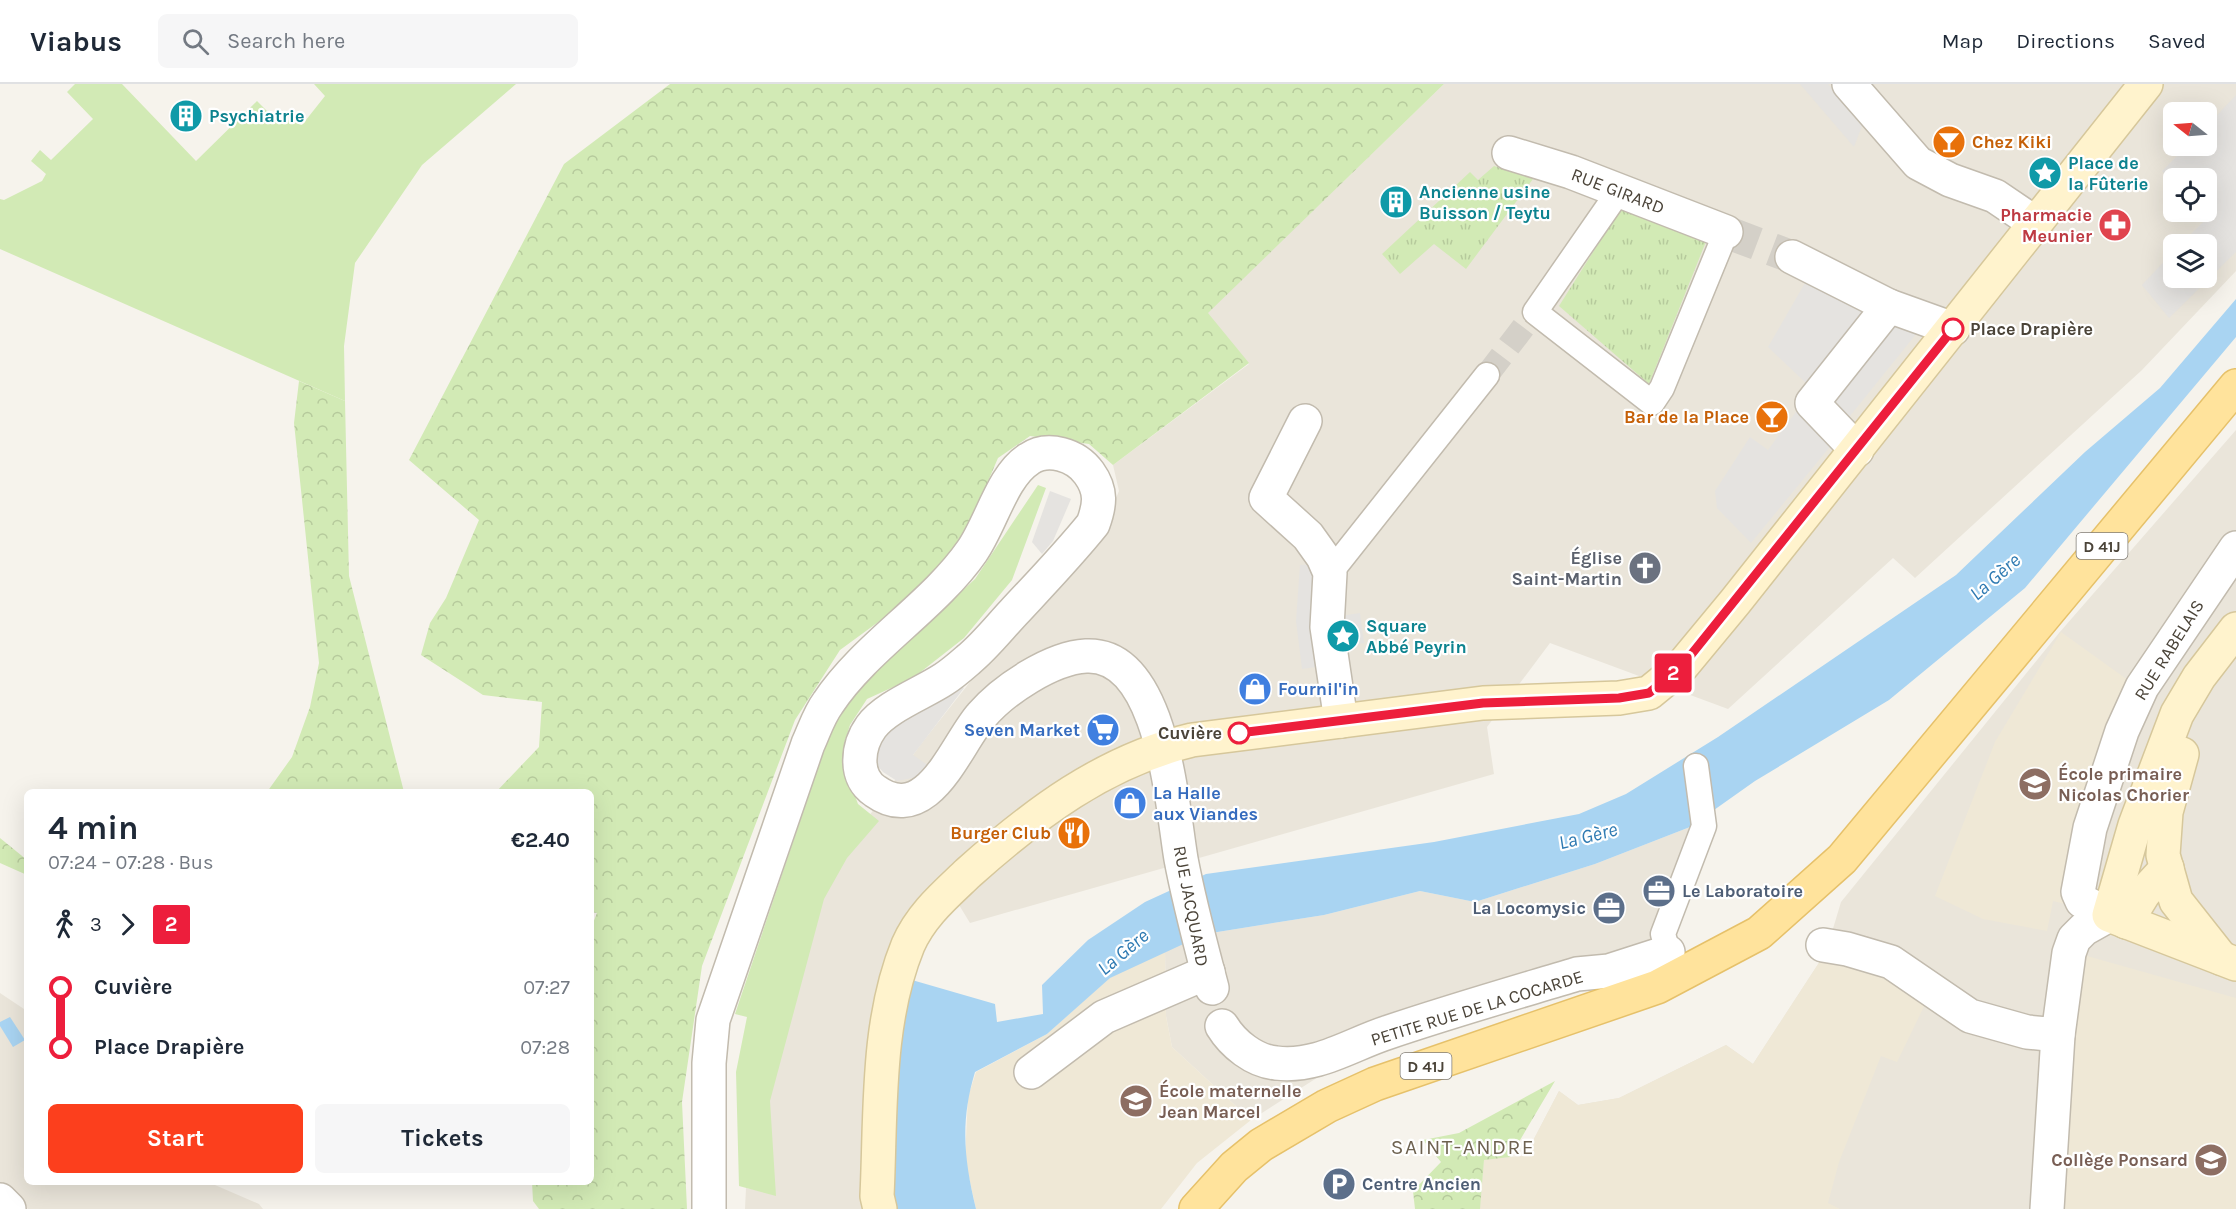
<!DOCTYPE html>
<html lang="en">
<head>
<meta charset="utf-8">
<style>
  :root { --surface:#fff; --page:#f6f6f7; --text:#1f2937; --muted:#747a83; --line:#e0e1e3; --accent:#fc3f1d }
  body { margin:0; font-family:Karla,sans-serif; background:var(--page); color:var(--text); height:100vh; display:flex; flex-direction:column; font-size:22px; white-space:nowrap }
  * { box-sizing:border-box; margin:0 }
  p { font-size:20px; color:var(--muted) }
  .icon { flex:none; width:33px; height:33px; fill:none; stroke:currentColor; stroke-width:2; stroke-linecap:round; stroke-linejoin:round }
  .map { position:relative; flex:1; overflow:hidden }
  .panel { position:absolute; left:24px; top:705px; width:570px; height:396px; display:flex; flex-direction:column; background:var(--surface); border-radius:9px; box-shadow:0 6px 24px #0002 }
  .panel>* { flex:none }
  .badge { padding:0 12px; border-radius:4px; font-size:21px; line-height:39px }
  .needle { width:39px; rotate:287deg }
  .controls { position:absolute; left:2163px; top:18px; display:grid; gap:12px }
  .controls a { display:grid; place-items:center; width:54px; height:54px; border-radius:9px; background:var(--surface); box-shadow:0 6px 24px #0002; font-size:30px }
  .map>.badge { position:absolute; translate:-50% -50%; box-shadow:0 0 0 3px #fff }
  .legs { display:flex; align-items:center; gap:9px; height:66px; padding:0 24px; font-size:20px }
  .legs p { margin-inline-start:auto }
  .summary { display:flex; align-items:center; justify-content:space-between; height:102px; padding:0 24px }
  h1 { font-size:33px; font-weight:700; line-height:45px }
  .cta { display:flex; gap:12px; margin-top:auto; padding:12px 24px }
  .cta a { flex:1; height:69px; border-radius:9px; background:var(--accent); color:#fff; font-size:24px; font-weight:700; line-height:69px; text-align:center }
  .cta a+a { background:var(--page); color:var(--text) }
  ul { padding:0 24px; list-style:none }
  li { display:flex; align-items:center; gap:21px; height:60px; font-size:22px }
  li i { display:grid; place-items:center; width:9px; height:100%; margin:0 8px; background:currentColor }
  li i::after { content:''; width:15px; height:15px; margin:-8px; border:4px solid; border-radius:50%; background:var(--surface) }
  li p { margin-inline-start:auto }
  li:first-child i { background:linear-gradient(#0000 50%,currentColor 0) }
  li:last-child i { background:linear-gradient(currentColor 50%,#0000 0) }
  header { display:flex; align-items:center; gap:36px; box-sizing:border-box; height:84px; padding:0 30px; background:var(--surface); border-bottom:2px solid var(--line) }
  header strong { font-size:28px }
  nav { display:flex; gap:33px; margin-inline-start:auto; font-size:21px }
  .search { width:420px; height:54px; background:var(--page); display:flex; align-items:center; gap:15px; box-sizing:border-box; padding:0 21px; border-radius:9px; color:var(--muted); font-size:22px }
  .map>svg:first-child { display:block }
</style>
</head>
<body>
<header>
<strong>Viabus</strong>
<div class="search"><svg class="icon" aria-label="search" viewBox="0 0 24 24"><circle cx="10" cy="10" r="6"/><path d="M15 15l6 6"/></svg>Search here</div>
<nav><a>Map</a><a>Directions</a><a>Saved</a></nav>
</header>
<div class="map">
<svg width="2236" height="1125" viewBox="0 0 2236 1125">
  <defs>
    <pattern id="forest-crowns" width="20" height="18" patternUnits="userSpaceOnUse" patternTransform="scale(1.5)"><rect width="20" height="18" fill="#d2eab5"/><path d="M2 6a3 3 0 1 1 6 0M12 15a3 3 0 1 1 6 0" fill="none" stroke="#b6ca9c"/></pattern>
    <pattern id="park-tufts" width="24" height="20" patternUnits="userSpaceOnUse" patternTransform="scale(1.5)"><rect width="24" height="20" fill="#d2eab5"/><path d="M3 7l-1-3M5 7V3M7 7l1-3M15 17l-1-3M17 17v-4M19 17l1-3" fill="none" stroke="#b6ca9c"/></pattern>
  </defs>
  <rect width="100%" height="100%" fill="#f6f3ec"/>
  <!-- residential -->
  <g fill="#eae5da" fill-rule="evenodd">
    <path d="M1444,0H2236V187L2142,286L1915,494L1893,474L1728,625L1550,559L1487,643L1494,690L970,839L942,793L907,827L888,876L865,1125H745L746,1104L767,1108L758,1020L781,885L869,732L921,660L1026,527L1100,452L1119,407L1113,381L1249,280L1207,229ZM2174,28H2206V62H2174ZM2174,94H2206V128H2174ZM2174,160H2206V194H2174Z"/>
    <polygon points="2236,346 2236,1125 1480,1125 1484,1075 1525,1072 1559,1007 1578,1021 1619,1014 1726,961 1753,980 1826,868 1841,818 2059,549"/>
    <polygon points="1690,743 1695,747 1640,888 1395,959 1323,990 1251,1036 1172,963 1166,932 1165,867 1205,850 1324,831 1420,807 1475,818 1595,780"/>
    <polygon points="0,909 27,927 27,1098 208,1098 259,1120 263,1125 28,1125 0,1098"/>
  </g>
  <!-- education -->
  <g fill="#efe8d6">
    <polygon points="2061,548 2132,599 2065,820 2053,817 2047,847 1983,835 1935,812 1995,658"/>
    <polygon points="1165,867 1166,932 1172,963 1251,1036 1197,1079 1161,1125 976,1125 965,1076 968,1013 976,988 1047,950 1109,894"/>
    <polygon points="1826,868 1930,910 1897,978 1881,972 1839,1078 1828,1119 1840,1125 1480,1125 1484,1075 1525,1072 1559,1007 1578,1021 1619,1014 1726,961 1753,980"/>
    <polygon points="2087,872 2236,914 2236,1125 2059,1125 2079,913"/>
  </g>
  <!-- green -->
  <g fill="#d2eab5">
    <polygon points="75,0 122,0 196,77 257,17 270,30 302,41 325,12 314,0 516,0 422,81 355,179 344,262 345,317 0,165 0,115 4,116 42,97 46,90 31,77 40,66 51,76 93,35 67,8"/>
    <polygon points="1038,401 1046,404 1012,496 964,554 913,594 867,615 850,641 844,660 845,685 858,720 879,737 847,774 824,815 770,1017 776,1112 739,1102 736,988 747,933 735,930 832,642 855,606 975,495"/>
  </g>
  <!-- forest -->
  <g fill="url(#forest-crowns)">
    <polygon points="670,0 1444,0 1208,229 1249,279 1113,381 1089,360 1030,352 998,374 974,430 945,482 907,517 840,566 795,636 702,882 682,1018 687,1125 539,1125 533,1117 532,1098 591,1098 591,844 597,829 591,828 591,708 496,708 539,663 542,618 483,611 421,571 430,539 446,514 479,436 409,376 564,80"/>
    <polygon points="299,297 345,317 349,492 404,708 267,708 292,673 310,623 319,579 294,339"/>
    <polygon points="0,754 27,776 27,791 0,779"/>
    <polygon points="1555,997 1510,1073 1484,1076 1480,1125 1415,1125 1413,1107 1441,1078 1423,1056 1459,1049"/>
  </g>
  <!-- park -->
  <g fill="url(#park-tufts)">
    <polygon points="1516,75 1536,91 1466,185 1434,160 1400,190 1382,170 1470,88 1478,96 1494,82 1504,85"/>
    <polygon points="1622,122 1709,150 1649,300 1559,222"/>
  </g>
  <!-- parking -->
  <g fill="#e5e3e0">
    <polygon points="1800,0 1828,0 1862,42 1854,63"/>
    <polygon points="2236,11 2236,168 2169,234 2142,201 2173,168 2174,194 2206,194 2206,160 2181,160 2208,133 2203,128 2206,128 2206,94 2174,94 2173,99 2162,87 2187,62 2206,62 2207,42"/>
    <polygon points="1817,178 1930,219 1921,244 1846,337 1768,263"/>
    <polygon points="1798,325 1833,359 1751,459 1717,424 1715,407 1750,353 1768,366"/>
    <polygon points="1050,407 1071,415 1053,457 1042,470 1032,458"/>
    <polygon points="1321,480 1340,532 1360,529 1364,559 1346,562 1344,579 1302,585 1296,537 1300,481"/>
    <polygon points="959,599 964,604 913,671 929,682 922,692 897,697 883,688 876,680 878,661 886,648"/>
  </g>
  <!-- water -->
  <g fill="#a9d4f2">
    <path d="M2236,215V253L2025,504L1889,616L1755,697L1690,743L1595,780L1475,818L1420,807L1324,831L1205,850L1110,894L1047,950L975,988C960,1038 964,1075 976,1125H892L899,965L912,896L995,920L997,938L1043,930L1042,901L1088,856L1145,818L1206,790L1434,758L1579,730L1626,710L1718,653L1956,491L2085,368L2160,304Z"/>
    <polygon points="10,933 25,956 13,963 0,942 0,938"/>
  </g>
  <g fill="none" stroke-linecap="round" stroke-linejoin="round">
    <!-- pedestrian-tunnel -->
    <polyline stroke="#d4d0c8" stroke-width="24" stroke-dasharray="24 12" stroke-linecap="butt" points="1487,291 1525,241"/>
    <!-- minor-tunnel -->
    <polyline stroke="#d4d0c8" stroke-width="33" stroke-dasharray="33 16" stroke-linecap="butt" points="1726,148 1792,173"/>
    <defs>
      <g id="pedestrian">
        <polyline points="1619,107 1535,228 1652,319 1662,304 1726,148"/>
        <polyline points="1330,489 1487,291"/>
        <polyline points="1668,868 1663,850 1704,742 1696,682"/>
      </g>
      <g id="minor">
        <polyline points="1849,0 1918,79 1950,96 1995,112 2035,139"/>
        <polyline points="1509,69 1571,88 1726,148"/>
        <polyline points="1792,173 1889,222"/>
        <polyline points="1305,337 1266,414 1308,452 1323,473 1330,489 1327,543 1341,637"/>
        <polyline points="1857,366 1812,319 1889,222 1953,245"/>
        <polyline points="2109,831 2082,817 2078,808 2090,744 2122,647 2142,603 2236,464"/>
        <polyline points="1823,861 1847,865 1891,878 1970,932 2027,948 2058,951"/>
        <path d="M1222,942C1233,960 1254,977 1276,979C1318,984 1351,960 1389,948C1451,927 1514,909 1577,890L1609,887L1668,868"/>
        <polyline points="1031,988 1104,933 1208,888"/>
        <polyline points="0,1116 9,1125"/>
        <path d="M709,1125V979L713,936L808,660C814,647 819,631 828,619C865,563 934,522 972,467C991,440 1002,392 1029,375C1048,362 1076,371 1089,389C1102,407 1100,421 1093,440C1068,471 1041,499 1014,528C999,544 985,562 968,576C960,583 952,590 944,595C923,609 885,623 871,643C858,661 853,692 875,707C928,745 956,660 981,632C1003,606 1051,574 1086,572C1163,568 1172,723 1181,775C1189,818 1201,862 1212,904"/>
        <polyline points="2047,1125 2058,951 2069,869 2074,855 2084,845 2109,831"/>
      </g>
      <g id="secondary">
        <polyline points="2236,545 2199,593 2177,630 2135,741 2109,831 2236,880"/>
        <polyline points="2182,670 2166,728 2163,771 2176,817 2221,874"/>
        <polyline points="2126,838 2144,809 2167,784"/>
        <path d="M880,1125L877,1112C881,1030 876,939 908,861C921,831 945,811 968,789C1034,730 1104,677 1192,656L1483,619L1619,614L1649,609L1682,582L1735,518L2146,0"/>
      </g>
      <polyline id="primary" points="1196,1125 1234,1083 1261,1061 1327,1022 1375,1000 1657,903 1759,849 1842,775 2236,302"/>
    </defs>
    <!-- pedestrian casing -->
    <use href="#pedestrian" stroke="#c2bbae" stroke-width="27"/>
    <!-- minor casing -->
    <use href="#minor" stroke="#c2bbae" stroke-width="36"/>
    <!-- secondary casing -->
    <use href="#secondary" stroke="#d6c79b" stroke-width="36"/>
    <!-- primary casing -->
    <use href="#primary" stroke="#e6c16a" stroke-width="36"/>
    <!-- pedestrian -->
    <use href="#pedestrian" stroke="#fff" stroke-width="24"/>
    <!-- minor -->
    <use href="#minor" stroke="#fff" stroke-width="33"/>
    <!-- secondary -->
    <use href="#secondary" stroke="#fff3cd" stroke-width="33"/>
    <!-- primary -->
    <use href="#primary" stroke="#ffe39c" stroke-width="33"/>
  </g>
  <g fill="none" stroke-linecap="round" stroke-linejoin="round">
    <defs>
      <polyline id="line-1" points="1239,649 1483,619 1619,614 1649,609 1682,582 1953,245"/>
    </defs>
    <!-- line-1 casing -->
    <use href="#line-1" stroke="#fff" stroke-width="14"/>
    <!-- line-1 -->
    <use href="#line-1" stroke="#ed1e3c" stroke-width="9"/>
  </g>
  <!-- icons -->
  <defs>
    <symbol id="building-disc" viewBox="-11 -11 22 22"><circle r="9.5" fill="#0f9aa8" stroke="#fff"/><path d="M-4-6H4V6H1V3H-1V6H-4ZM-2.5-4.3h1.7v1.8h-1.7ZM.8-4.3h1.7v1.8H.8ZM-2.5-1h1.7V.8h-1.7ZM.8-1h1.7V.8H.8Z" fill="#fff"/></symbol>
    <symbol id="bar-disc" viewBox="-11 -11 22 22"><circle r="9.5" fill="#e8710a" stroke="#fff"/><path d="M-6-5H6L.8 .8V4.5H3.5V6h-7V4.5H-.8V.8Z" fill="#fff"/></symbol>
    <symbol id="sight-disc" viewBox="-11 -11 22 22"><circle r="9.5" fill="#0f9aa8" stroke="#fff"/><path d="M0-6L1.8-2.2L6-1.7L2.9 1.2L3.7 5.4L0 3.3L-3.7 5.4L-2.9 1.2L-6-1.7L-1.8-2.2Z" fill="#fff"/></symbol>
    <symbol id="pharmacy-disc" viewBox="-11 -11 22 22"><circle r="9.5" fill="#e0444e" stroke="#fff"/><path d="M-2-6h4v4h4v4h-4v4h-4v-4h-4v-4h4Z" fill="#fff"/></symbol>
    <symbol id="church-disc" viewBox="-11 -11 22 22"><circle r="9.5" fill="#6b7280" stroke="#fff"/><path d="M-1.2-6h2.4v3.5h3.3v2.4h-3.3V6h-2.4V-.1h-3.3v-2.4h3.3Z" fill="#fff"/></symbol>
    <symbol id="shop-disc" viewBox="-11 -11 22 22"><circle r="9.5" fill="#3f7fe0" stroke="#fff"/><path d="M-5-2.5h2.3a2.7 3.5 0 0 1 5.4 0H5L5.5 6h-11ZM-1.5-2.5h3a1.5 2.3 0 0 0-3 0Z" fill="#fff"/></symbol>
    <symbol id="supermarket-disc" viewBox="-11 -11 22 22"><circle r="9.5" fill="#3f7fe0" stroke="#fff"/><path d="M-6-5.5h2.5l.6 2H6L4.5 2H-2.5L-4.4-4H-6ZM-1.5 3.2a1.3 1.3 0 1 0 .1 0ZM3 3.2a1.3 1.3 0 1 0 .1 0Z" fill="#fff"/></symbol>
    <symbol id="school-disc" viewBox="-11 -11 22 22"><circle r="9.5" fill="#8d6e63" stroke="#fff"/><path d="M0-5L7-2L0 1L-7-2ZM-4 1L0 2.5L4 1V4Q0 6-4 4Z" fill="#fff"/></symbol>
    <symbol id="restaurant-disc" viewBox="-11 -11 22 22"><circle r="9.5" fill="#e8710a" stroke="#fff"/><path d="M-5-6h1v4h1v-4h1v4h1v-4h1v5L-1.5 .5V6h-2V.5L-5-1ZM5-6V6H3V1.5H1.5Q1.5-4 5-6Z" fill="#fff"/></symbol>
    <symbol id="office-disc" viewBox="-11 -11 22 22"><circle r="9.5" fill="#5c6f8a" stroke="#fff"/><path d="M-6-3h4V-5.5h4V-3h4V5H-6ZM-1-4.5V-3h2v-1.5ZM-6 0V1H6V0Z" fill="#fff"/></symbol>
    <symbol id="parking-disc" viewBox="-11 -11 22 22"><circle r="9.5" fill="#5c6f8a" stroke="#fff"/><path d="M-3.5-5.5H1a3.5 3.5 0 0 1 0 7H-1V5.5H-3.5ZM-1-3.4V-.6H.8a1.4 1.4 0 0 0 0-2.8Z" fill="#fff"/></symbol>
  </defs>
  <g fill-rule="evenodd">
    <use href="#building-disc" x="167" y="13" width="38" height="38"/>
    <use href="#bar-disc" x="1930" y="39" width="38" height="38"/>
    <use href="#sight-disc" x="2026" y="70" width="38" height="38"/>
    <use href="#building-disc" x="1377" y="99" width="38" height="38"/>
    <use href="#pharmacy-disc" x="2096" y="122" width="38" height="38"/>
    <use href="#bar-disc" x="1753" y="314" width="38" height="38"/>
    <use href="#church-disc" x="1626" y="465" width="38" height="38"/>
    <use href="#sight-disc" x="1324" y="533" width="38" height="38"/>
    <use href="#shop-disc" x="1236" y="586" width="38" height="38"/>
    <use href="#supermarket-disc" x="1084" y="627" width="38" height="38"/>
    <use href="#school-disc" x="2016" y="681" width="38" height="38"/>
    <use href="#shop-disc" x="1111" y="700" width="38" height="38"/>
    <use href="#restaurant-disc" x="1055" y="730" width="38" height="38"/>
    <use href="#office-disc" x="1640" y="788" width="38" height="38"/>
    <use href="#office-disc" x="1590" y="805" width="38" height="38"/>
    <use href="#school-disc" x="1117" y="998" width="38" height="38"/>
    <use href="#school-disc" x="2192" y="1057" width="38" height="38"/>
    <use href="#parking-disc" x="1320" y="1081" width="38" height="38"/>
  </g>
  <!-- markers -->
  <g fill="#fff" stroke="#ed1e3c" stroke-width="3">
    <circle cx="1953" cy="245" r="10"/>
    <circle cx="1239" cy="649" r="10"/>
  </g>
  <g text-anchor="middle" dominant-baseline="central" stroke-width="4.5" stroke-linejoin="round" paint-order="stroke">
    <!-- shield labels -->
    <g fill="#fff" stroke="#817c74" stroke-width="1.5">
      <rect x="2076.5" y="449" width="51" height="26" rx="4.5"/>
      <rect x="1400.5" y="969" width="51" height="26" rx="4.5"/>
    </g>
    <g font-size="16" font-weight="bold" fill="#4b4439">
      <text x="2102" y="462">D 41J</text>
      <text x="1426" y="982">D 41J</text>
    </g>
    <!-- culture labels -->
    <g font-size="18" font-weight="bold" fill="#0d838f" stroke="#fff" text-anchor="start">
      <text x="209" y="32">Psychiatrie</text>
      <text x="2068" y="79">Place de<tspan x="2068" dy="21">la Fûterie</tspan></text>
      <text x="1419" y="108">Ancienne usine<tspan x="1419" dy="21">Buisson / Teytu</tspan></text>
      <text x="1366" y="542">Square<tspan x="1366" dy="21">Abbé Peyrin</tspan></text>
    </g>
    <!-- food labels -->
    <g font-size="18" font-weight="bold" fill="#c56008" stroke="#fff" text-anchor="end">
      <text x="1972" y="58" text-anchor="start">Chez Kiki</text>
      <text x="1749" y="333">Bar de la Place</text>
      <text x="1051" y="749">Burger Club</text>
    </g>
    <!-- street labels -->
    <g font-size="18" fill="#4b4439" stroke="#fff">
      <text transform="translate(1618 107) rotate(21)">RUE GIRARD</text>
      <text transform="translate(2169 566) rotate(-58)">RUE RABELAIS</text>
      <text transform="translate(1191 822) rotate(79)">RUE JACQUARD</text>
      <text transform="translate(1477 924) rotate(-17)">PETITE RUE DE LA COCARDE</text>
    </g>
    <!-- health labels -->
    <g font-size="18" font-weight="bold" fill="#be3a42" stroke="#fff" text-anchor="end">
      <text x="2092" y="131">Pharmacie<tspan x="2092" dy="21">Meunier</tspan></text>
    </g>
    <!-- stop labels -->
    <g font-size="18" font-weight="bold" fill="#4b4439" stroke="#fff" text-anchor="start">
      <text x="1970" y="245">Place Drapière</text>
      <text x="1222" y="649" text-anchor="end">Cuvière</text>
    </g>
    <!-- worship labels -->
    <g font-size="18" font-weight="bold" fill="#5b616d" stroke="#fff" text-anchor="end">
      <text x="1622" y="474">Église<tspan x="1622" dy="21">Saint-Martin</tspan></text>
    </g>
    <!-- shop labels -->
    <g font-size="18" font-weight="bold" fill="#366cbe" stroke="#fff" text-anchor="start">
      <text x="1278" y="605">Fournil'in</text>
      <text x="1080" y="646" text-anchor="end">Seven Market</text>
      <text x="1153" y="709">La Halle<tspan x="1153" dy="21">aux Viandes</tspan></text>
    </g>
    <!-- education labels -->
    <g font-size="18" font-weight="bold" fill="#785e54" stroke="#fff" text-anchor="start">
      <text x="2058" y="690">École primaire<tspan x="2058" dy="21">Nicolas Chorier</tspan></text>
      <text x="1159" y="1007">École maternelle<tspan x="1159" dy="21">Jean Marcel</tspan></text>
      <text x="2188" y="1076" text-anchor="end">Collège Ponsard</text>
    </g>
    <!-- service labels -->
    <g font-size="18" font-weight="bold" fill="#4e5e75" stroke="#fff" text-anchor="start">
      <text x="1682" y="807">Le Laboratoire</text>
      <text x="1586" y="824" text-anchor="end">La Locomysic</text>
      <text x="1362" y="1100">Centre Ancien</text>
    </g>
    <!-- water labels -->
    <g font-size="20" font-style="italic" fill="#2e7ab2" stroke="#fff">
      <text transform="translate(1995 493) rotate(-41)">La Gère</text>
      <text transform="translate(1588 752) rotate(-14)">La Gère</text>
      <text transform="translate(1123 868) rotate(-40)">La Gère</text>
    </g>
    <!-- quarter labels -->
    <g font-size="21" letter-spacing="1.5" fill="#6e6250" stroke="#fff">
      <text x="1463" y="1063">SAINT-ANDRE</text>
    </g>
  </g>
</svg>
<div class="controls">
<a><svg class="needle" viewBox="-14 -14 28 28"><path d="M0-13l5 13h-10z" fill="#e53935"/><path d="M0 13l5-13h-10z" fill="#747a83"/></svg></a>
<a><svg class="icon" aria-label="locate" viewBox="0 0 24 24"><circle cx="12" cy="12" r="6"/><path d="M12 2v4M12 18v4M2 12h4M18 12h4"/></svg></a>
<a><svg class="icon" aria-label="layers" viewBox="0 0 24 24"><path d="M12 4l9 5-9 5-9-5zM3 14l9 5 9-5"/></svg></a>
</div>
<b class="badge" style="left:1673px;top:589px;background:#ed1e3c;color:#fff">2</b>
<section class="panel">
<div class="summary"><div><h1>4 min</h1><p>07:24 – 07:28 · Bus</p></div><b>€2.40</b></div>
<div class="legs"><svg class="icon" aria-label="walk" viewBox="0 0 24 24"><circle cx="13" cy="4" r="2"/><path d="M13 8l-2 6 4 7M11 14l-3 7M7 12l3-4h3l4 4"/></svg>3<svg class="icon" aria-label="forward" viewBox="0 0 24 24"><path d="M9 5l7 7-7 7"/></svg><b class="badge" style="background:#ed1e3c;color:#fff">2</b></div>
<ul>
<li><i style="color:#ed1e3c"></i><b>Cuvière</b><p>07:27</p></li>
<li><i style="color:#ed1e3c"></i><b>Place Drapière</b><p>07:28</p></li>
</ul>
<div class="cta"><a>Start</a><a>Tickets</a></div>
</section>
</div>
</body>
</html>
